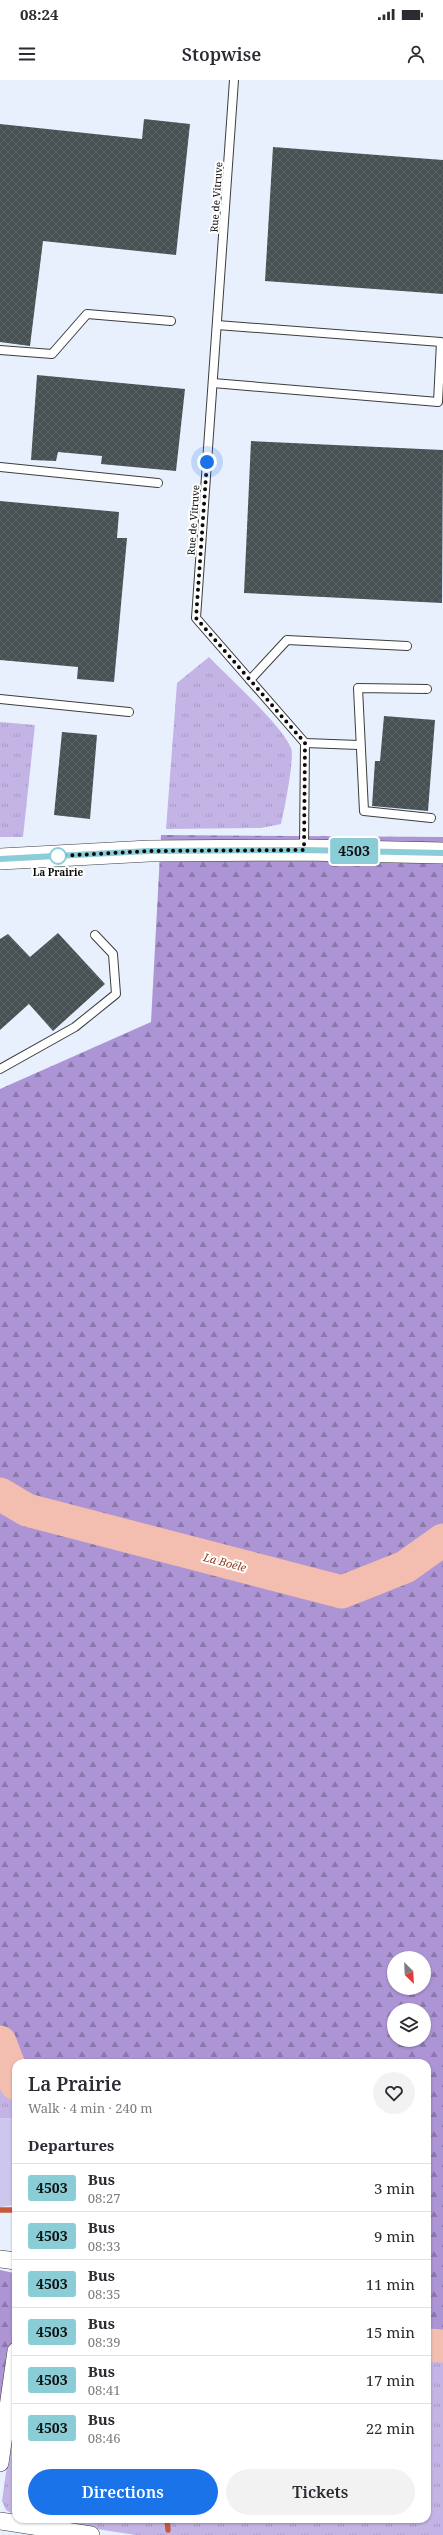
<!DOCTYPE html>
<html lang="en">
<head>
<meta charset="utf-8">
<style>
  :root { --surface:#fff; --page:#f2f2f3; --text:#2b2b33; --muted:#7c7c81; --line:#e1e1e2; --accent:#1a73e8 }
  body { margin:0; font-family:"Noto Serif",serif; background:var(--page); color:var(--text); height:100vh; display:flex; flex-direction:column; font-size:15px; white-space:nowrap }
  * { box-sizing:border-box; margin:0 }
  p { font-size:13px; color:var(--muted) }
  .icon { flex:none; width:22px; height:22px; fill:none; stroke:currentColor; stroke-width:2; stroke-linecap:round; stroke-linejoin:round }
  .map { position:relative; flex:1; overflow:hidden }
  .details { position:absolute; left:12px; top:1979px; width:419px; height:464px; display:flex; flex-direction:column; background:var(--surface); border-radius:12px; box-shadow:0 1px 3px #0004 }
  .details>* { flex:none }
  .badge { padding:0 8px; border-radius:3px; font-size:14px; line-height:26px }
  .needle { width:26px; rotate:156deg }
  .fabs { position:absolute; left:387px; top:1871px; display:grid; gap:8px }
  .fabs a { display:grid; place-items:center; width:44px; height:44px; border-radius:50%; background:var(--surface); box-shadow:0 1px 3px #0004; font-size:20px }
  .you { position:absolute; width:20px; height:20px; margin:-10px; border:3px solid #fff; border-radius:50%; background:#1a73e8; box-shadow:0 0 0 6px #1a73e833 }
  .map>.badge { position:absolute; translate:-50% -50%; box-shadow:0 0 0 2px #fff }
  h2 { padding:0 16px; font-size:15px; line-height:36px }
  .round { display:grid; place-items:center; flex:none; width:42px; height:42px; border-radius:21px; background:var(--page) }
  .head { display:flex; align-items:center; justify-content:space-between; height:68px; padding:0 16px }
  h1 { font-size:19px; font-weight:600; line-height:30px }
  .button { display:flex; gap:8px; margin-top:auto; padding:8px 16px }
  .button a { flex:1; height:46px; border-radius:24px; background:var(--accent); color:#fff; font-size:16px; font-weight:600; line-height:46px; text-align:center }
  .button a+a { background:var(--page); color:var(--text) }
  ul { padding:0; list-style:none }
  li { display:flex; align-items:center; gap:12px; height:48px; padding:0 16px; border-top:1px solid var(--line) }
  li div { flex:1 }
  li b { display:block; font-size:15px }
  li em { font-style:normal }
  li .badge { min-width:44px; font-weight:700; text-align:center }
  .status { display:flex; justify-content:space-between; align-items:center; height:28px; padding:0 20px; background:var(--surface); direction:ltr }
  .status svg { height:11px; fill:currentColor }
  header { display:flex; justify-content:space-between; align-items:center; height:52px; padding:0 16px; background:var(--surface); font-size:18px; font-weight:600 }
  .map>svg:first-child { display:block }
</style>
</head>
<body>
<div class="status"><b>08:24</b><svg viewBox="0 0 49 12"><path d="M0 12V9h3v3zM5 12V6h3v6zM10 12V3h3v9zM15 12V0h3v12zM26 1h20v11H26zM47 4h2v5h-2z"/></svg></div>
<header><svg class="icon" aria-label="menu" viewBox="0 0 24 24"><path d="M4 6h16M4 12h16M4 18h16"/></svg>Stopwise<svg class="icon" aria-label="person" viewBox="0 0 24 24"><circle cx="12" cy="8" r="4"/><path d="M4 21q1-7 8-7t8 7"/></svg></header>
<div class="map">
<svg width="443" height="2455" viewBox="0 0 443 2455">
  <defs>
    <pattern id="grass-tufts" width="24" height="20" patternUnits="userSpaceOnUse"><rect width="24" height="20" fill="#c4b4e6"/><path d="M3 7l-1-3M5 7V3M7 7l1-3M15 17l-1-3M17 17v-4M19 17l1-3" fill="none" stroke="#a799c4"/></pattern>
    <pattern id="forest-firs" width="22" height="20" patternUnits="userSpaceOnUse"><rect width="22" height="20" fill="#ad94d5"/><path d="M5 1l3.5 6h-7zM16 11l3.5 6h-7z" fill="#8b77ab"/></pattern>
    <pattern id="building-cross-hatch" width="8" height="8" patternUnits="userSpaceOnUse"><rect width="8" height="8" fill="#475052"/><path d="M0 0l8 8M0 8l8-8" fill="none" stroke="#5d6466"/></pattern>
  </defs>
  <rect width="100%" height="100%" fill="#e8f0fe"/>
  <!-- grass -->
  <g fill="url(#grass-tufts)">
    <path d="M209,577C228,597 282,645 291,668C295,677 284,732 281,744L261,748L166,749L177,603Z"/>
    <polygon points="0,642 35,645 23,757 0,757"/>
    <polygon points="0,1977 16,2028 16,2039 0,2038"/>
    <polygon points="427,2265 443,2266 443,2455 136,2455 31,2439 427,2439"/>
    <polygon points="16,2322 16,2436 6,2430 2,2421"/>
  </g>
  <!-- forest -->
  <g fill="url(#forest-firs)" fill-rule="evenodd">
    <path d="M161,755L443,757V2253L427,2252V1983H16V2028L0,1977V1009L151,942ZM394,1878H424V1908H394ZM394,1930H424V1960H394Z"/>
    <polygon points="0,2190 14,2193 16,2196 16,2247 0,2358"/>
  </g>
  <!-- pitch -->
  <polygon fill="#cdc6ed" points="0,2038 16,2039 16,2125 0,2127"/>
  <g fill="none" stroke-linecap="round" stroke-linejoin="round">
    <!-- stream -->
    <g stroke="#c65a3a" stroke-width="5.5">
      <polyline points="0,2130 16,2130"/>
      <polyline points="167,2439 168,2450"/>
    </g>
    <!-- river -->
    <g stroke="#f3bdaf" stroke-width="33">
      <polyline points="0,1414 27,1430 342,1512 405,1487 443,1460"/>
      <polyline points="0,1962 16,2004"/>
      <polyline points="427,2265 443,2266"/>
    </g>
  </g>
  <!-- building -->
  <g fill="url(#building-cross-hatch)">
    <polygon points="144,39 190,44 176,175 43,161 30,266 0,262 0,44 142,59"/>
    <polygon points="273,67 443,80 443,214 265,201"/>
    <polygon points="37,295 185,309 176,391 101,384 102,376 58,372 56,381 31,380"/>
    <polygon points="251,361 443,370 442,523 244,513"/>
    <polygon points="0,421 119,432 117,458 127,458 114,602 77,599 78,587 0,580"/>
    <polygon points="384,636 435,640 428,731 372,726 375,681 380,681"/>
    <polygon points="62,652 97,655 90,739 54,735"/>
    <polygon points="58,853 105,904 53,951 29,924 0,950 0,859 8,854 30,877"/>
  </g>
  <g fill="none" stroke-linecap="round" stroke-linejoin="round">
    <defs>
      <g id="service">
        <polyline points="234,0 196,538 305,663 304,769"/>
        <polyline points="0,270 52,274 87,234 171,241"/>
        <polyline points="213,303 438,322 441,262 217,245"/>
        <polyline points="0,387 158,403"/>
        <polyline points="250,600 287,560 407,566"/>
        <polyline points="427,609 358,608 364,731 431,738"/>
        <polyline points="0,619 129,632"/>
        <polyline points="305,663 359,665"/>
        <polyline points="0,989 75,947 116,914 113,874 95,855"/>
      </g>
      <g id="minor">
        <polyline points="0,2179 16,2181"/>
        <polyline points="0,2383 16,2271"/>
        <polyline points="0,2441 91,2455"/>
      </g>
      <polyline id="tertiary" points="0,779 149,771 304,770 443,773"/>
    </defs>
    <!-- service casing -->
    <use href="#service" stroke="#3d3d3d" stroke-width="10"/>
    <!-- minor casing -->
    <use href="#minor" stroke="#3d3d3d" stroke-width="18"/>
    <!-- tertiary casing -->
    <use href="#tertiary" stroke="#3d3d3d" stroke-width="22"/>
    <!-- service -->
    <use href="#service" stroke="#fff" stroke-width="8"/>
    <!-- minor -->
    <use href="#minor" stroke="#fff" stroke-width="17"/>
    <!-- tertiary -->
    <use href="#tertiary" stroke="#fff" stroke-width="21"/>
  </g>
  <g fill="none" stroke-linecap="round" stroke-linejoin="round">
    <defs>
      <polyline id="line" points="0,779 149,771 304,770 443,773"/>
    </defs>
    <!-- line casing -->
    <use href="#line" stroke="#fff" stroke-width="9"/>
    <!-- line -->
    <use href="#line" stroke="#8bcdd7" stroke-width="6"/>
    <!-- walk -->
    <polyline stroke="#0a0a0a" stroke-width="4" stroke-dasharray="0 7.2" points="58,776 149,771 304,770 305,663 196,538 207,382"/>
  </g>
  <!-- markers -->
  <circle fill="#fff" stroke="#8bcdd7" stroke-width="2" cx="58" cy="776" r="8"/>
  <g text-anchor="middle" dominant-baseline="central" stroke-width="4" stroke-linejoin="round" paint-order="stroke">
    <!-- street labels -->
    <g font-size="10" fill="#0a0a0a" stroke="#fff">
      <text transform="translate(216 117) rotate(-86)">Rue de Vitruve</text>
      <text transform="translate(193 440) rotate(-86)">Rue de Vitruve</text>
    </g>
    <!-- stop labels -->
    <g font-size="10" font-weight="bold" fill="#0a0a0a" stroke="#fff">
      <text x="58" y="792">La Prairie</text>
    </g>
    <!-- water labels -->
    <g font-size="11" font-style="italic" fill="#943b1b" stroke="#fff">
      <text transform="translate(225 1482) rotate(15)">La Boële</text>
    </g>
  </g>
</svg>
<div class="fabs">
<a><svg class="needle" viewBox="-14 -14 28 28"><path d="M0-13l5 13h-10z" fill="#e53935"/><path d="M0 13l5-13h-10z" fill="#7c7c81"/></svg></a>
<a><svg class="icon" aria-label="layers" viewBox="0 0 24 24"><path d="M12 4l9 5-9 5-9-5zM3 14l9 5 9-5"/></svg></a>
</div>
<div class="you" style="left:207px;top:382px"></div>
<b class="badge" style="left:354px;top:771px;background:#8bcdd7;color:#111">4503</b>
<section class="details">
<div class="head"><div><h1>La Prairie</h1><p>Walk · 4 min · 240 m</p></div><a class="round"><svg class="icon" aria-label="heart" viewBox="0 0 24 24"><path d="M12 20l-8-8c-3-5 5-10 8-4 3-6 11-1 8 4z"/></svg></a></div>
<h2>Departures</h2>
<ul>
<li><span class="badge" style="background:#8bcdd7;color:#111">4503</span><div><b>Bus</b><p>08:27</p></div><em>3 min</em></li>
<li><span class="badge" style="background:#8bcdd7;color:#111">4503</span><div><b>Bus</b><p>08:33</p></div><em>9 min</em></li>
<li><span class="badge" style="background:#8bcdd7;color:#111">4503</span><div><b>Bus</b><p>08:35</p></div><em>11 min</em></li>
<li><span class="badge" style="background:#8bcdd7;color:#111">4503</span><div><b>Bus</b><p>08:39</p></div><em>15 min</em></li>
<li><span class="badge" style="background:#8bcdd7;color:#111">4503</span><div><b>Bus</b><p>08:41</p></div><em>17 min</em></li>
<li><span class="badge" style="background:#8bcdd7;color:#111">4503</span><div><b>Bus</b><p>08:46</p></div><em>22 min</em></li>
</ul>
<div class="button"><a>Directions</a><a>Tickets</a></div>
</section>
</div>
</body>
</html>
